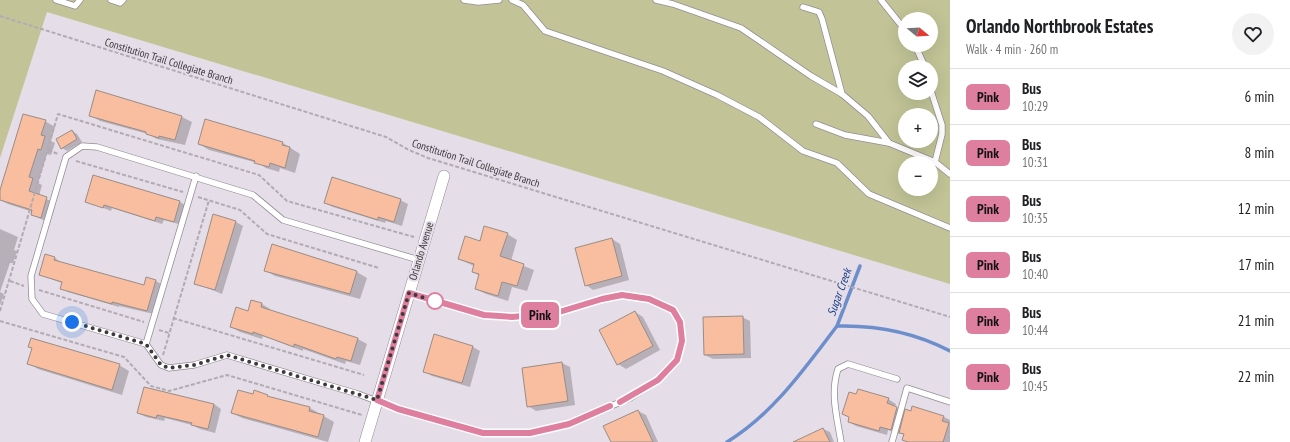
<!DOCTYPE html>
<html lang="en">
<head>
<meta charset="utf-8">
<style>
  :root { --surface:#fff; --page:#f2f2f2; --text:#202124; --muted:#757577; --line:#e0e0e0 }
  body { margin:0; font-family:"PT Sans Narrow",sans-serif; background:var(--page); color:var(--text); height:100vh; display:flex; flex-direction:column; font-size:15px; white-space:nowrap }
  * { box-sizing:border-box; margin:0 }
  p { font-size:13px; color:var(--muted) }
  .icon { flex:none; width:22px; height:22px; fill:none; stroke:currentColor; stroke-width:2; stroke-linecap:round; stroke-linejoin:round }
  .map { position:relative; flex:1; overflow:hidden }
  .details { display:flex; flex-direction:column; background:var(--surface); width:340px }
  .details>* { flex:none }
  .badge { padding:0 8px; border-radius:6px; font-size:14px; line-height:26px }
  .needle { width:26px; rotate:108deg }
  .fabs { position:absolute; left:898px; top:12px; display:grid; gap:8px }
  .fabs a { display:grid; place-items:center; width:40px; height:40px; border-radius:50%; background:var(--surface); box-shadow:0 4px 16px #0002; font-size:20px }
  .you { position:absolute; width:20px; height:20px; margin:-10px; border:3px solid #fff; border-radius:50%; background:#1a73e8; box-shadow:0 0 0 6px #1a73e833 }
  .map>.badge { position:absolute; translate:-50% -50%; box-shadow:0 0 0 2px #fff }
  .round { display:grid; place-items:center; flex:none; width:42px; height:42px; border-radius:21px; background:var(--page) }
  .summary { display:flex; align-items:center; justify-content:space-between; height:68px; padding:0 16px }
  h1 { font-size:19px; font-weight:700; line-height:30px }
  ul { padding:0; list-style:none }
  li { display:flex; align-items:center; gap:12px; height:56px; padding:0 16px; border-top:1px solid var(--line) }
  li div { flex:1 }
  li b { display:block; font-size:15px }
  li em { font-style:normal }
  li .badge { min-width:44px; font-weight:700; text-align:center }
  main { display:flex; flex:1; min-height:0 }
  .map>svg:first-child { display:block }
</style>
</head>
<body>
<main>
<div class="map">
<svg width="950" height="442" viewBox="0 0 950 442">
  <rect width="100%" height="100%" fill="#e5dde7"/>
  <!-- green -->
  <path fill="#c2c497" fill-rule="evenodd" d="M0,0H950V284L47,12L0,158ZM905,19H931V45H905ZM905,67H931V93H905ZM905,115H931V141H905ZM905,163H931V189H905Z"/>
  <!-- shadow -->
  <g fill="#0003">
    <polygon points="90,115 182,117 192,122 185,145 157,139 148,134 100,121"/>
    <polygon points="45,121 55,127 51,141 55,143 51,155 47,154 38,183 42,185 39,196 56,203 50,223 32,215 33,212 8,204 0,200 0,194"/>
    <polygon points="72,131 77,134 82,142 67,151 62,148"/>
    <polygon points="283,143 300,154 295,173 280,168 279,172 266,168 258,163 209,150 199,144"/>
    <polygon points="400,200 408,204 402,226 386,221 385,223 333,207 325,203"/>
    <polygon points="86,201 180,202 187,206 182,225 164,220 162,224 112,208 111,211"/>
    <polygon points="214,215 236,222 243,226 222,294 195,283"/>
    <polygon points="0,229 18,237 14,250 17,251 13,263 10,263 0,292 4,294 0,305"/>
    <polygon points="507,234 517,240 511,261 534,270 527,291 512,287 508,301 486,294 476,289 480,276 473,272 474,266 459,259 480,242"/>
    <polygon points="612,239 620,244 629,280 593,290 586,285"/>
    <polygon points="46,255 55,258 62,263 145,286 147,278 156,281 163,285 154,314 119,306 119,307 68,292 61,288 62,283 40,275"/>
    <polygon points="265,270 357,272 367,278 360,299 275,276"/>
    <polygon points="262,304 270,309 270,311 358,339 367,344 360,365 346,361 345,364 303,349 303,351 263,336 262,339 240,332 231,327"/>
    <polygon points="635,312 643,317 660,350 626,369 618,364"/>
    <polygon points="742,317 750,321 751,358 713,359 705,355"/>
    <polygon points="435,336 473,347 480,351 470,387 432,376 424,371"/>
    <polygon points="28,363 119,365 129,371 122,395 38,369"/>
    <polygon points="562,363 570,367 575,405 536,411 528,406 523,369"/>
    <polygon points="254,396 267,396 273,399 310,408 334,422 328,442 242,418 232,413"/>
    <polygon points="888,399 896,404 895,407 906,413 944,417 950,420 950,442 907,442 903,439 905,435 899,432 899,434 888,430 887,435 856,426 849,422"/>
    <polygon points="214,404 221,409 215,433 200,429 192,425 165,418 164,421 146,417 138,413"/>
    <polygon points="638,411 646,415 658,442 612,442"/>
    <polygon points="823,429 830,432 834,442 796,442"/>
  </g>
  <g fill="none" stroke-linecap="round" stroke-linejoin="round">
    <!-- stream -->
    <g stroke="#6c8fcc" stroke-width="3.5">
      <polyline points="837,326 860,266"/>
      <path d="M727,442C773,414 805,368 837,326C878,325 914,332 950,351"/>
    </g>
  </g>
  <!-- building -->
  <g fill="#f9bd9f" stroke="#998d87">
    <polygon points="96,90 182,116 175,140 159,136 159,138 146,134 146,132 89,116"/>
    <polygon points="23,114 46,120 41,135 45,136 41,150 38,149 29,177 33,178 29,191 47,197 41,218 31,215 32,210 0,200 0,190"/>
    <polygon points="205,119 283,142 282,145 290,147 285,168 270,163 269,167 254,163 255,161 198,144"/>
    <polygon points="72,130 77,139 61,149 56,139"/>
    <polygon points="93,175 180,201 174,222 156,217 155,221 104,205 103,208 85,202"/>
    <polygon points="332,177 401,199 394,222 378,217 378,220 324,203"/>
    <polygon points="213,214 236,221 215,290 194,284"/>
    <polygon points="484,226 508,233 500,256 524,264 517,286 502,282 498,296 475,289 479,274 472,272 474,264 458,259 465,236 480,241"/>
    <polygon points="612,238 622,276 585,286 575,248"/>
    <polygon points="272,244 357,271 350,294 264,271"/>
    <polygon points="45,254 55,257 54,260 144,285 146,277 156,280 147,311 112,302 112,304 60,289 62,282 39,275"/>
    <polygon points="251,300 262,303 261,307 358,338 351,361 337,357 336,359 294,344 294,347 253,332 253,334 230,327 236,307 248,311"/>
    <polygon points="635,311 653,346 617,365 599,330"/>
    <polygon points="743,316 744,354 704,355 703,317"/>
    <polygon points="434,334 473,346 462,383 423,372"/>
    <polygon points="31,338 120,364 112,390 27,364 32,348 28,347"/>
    <polygon points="562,362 568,401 527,407 522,368"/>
    <polygon points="144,387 214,404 208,429 191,425 192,423 157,415 156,418 137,413"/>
    <polygon points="858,389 889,398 887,403 897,407 891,430 880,427 879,431 848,422 849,417 842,414 849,392 856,394"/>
    <polygon points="238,390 253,394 254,390 268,395 267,396 310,407 309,411 324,415 318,437 231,413"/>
    <polygon points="912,406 944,416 942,421 949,423 943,442 908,442 902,440 904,434 899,433 905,409 911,411"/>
    <polygon points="638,410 653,442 611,442 603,426"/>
    <polygon points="823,428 830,442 793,442"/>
  </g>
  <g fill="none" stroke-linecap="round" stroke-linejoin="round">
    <defs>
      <g id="lane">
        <polyline points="56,0 75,6 80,0"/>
        <polyline points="111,0 120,3 123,0"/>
        <polyline points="464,0 478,2 499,0"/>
        <polyline points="512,0 523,5 545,31 663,71 717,95 759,117 803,151 837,163 869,194 950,228"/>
        <polyline points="656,0 673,4 741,28 811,76 842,94 868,116 889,143 935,162 950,174"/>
        <polyline points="881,0 905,30"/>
        <polyline points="803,7 819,12 822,19 842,94"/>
        <polyline points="915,45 925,67"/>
        <polyline points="931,91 942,125 942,134 935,162"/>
        <polyline points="816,124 845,135 889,143"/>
        <polyline points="409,293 484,315 512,317 556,313 602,299 622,295 649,299 673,310 680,323 682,341 677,360 658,380 630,398 569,424 530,433 483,433 398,409 358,394 227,355 194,365 169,368 161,365 146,344 43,314 32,299 31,276 66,157 82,146 97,147 253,195 283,220 419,260"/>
        <polyline points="146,344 196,176"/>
        <path d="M841,442C837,417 830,393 838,369L848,364L897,379"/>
        <polyline points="892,442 907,388 950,402"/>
      </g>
      <polyline id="street" points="365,442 444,176"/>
    </defs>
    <!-- lane casing -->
    <use href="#lane" stroke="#948c95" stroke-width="7"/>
    <!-- street casing -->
    <use href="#street" stroke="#948c95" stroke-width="12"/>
    <!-- path -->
    <g stroke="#b2abb3" stroke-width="2" stroke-dasharray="4 2" stroke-linecap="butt">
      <polyline points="0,16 386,137 409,150 428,158 950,317"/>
      <polyline points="48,150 58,154"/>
      <polyline points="76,161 183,192"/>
      <polyline points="198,197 240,210 267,234 379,268"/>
      <polyline points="10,281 24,286"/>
      <polyline points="39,290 144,322"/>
      <polyline points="0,311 58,114 259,175 287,201 414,237"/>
      <polyline points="173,318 364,375"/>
      <polyline points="0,321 124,357 151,386 169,391 227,375 362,415"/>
      <polyline points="159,330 169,333"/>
      <polyline points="163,355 209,200"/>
    </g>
    <!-- lane -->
    <use href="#lane" stroke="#fff" stroke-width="5.5"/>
    <!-- street -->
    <use href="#street" stroke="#fff" stroke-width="11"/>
  </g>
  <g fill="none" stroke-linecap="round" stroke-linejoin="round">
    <defs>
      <polyline id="line" points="610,406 569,424 530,433 483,433 398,409 377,400 409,293 484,315 512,317 556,313 602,299 622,295 649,299 673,310 680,322 682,341 677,360 658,380 620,402"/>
    </defs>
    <!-- line casing -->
    <use href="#line" stroke="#fff" stroke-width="9"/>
    <!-- line -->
    <use href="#line" stroke="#de7f9f" stroke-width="6"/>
    <!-- walk -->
    <polyline stroke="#3d393d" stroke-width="4" stroke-dasharray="0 7.2" points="72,322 146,344 161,365 169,368 194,365 227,355 377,400 409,293 435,301"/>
  </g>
  <!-- markers -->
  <circle fill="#fff" stroke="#de7f9f" stroke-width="2" cx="435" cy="301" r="8"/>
  <g text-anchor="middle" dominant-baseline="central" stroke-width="4" stroke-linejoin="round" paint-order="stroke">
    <!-- street labels -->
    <g font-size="11" fill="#3d393d" stroke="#e5dde7">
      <text transform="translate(169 61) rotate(17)">Constitution Trail Collegiate Branch</text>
      <text transform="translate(476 163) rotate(18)">Constitution Trail Collegiate Branch</text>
      <text transform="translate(421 251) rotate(-73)">Orlando Avenue</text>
    </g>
    <!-- water labels -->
    <g font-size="12" font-style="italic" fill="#183e87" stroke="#e5dde7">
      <text transform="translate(839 292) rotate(-70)">Sugar Creek</text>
    </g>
  </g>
</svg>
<div class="fabs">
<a><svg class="needle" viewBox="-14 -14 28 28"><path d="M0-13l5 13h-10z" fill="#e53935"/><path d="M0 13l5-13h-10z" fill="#757577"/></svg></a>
<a><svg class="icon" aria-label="layers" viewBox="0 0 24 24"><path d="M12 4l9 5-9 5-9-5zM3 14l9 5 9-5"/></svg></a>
<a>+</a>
<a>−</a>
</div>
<div class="you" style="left:72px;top:322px"></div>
<b class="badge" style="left:540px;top:315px;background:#de7f9f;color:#111">Pink</b>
</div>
<section class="details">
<div class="summary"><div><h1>Orlando Northbrook Estates</h1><p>Walk · 4 min · 260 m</p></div><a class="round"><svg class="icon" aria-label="heart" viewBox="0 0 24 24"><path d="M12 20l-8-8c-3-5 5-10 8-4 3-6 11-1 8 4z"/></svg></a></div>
<ul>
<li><span class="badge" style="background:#de7f9f;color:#111">Pink</span><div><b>Bus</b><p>10:29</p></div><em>6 min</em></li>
<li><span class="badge" style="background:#de7f9f;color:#111">Pink</span><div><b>Bus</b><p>10:31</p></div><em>8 min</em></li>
<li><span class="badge" style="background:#de7f9f;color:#111">Pink</span><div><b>Bus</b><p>10:35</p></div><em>12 min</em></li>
<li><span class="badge" style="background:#de7f9f;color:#111">Pink</span><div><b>Bus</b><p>10:40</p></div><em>17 min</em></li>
<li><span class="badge" style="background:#de7f9f;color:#111">Pink</span><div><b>Bus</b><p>10:44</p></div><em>21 min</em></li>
<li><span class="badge" style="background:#de7f9f;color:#111">Pink</span><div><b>Bus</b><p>10:45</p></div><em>22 min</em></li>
</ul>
</section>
</main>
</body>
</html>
